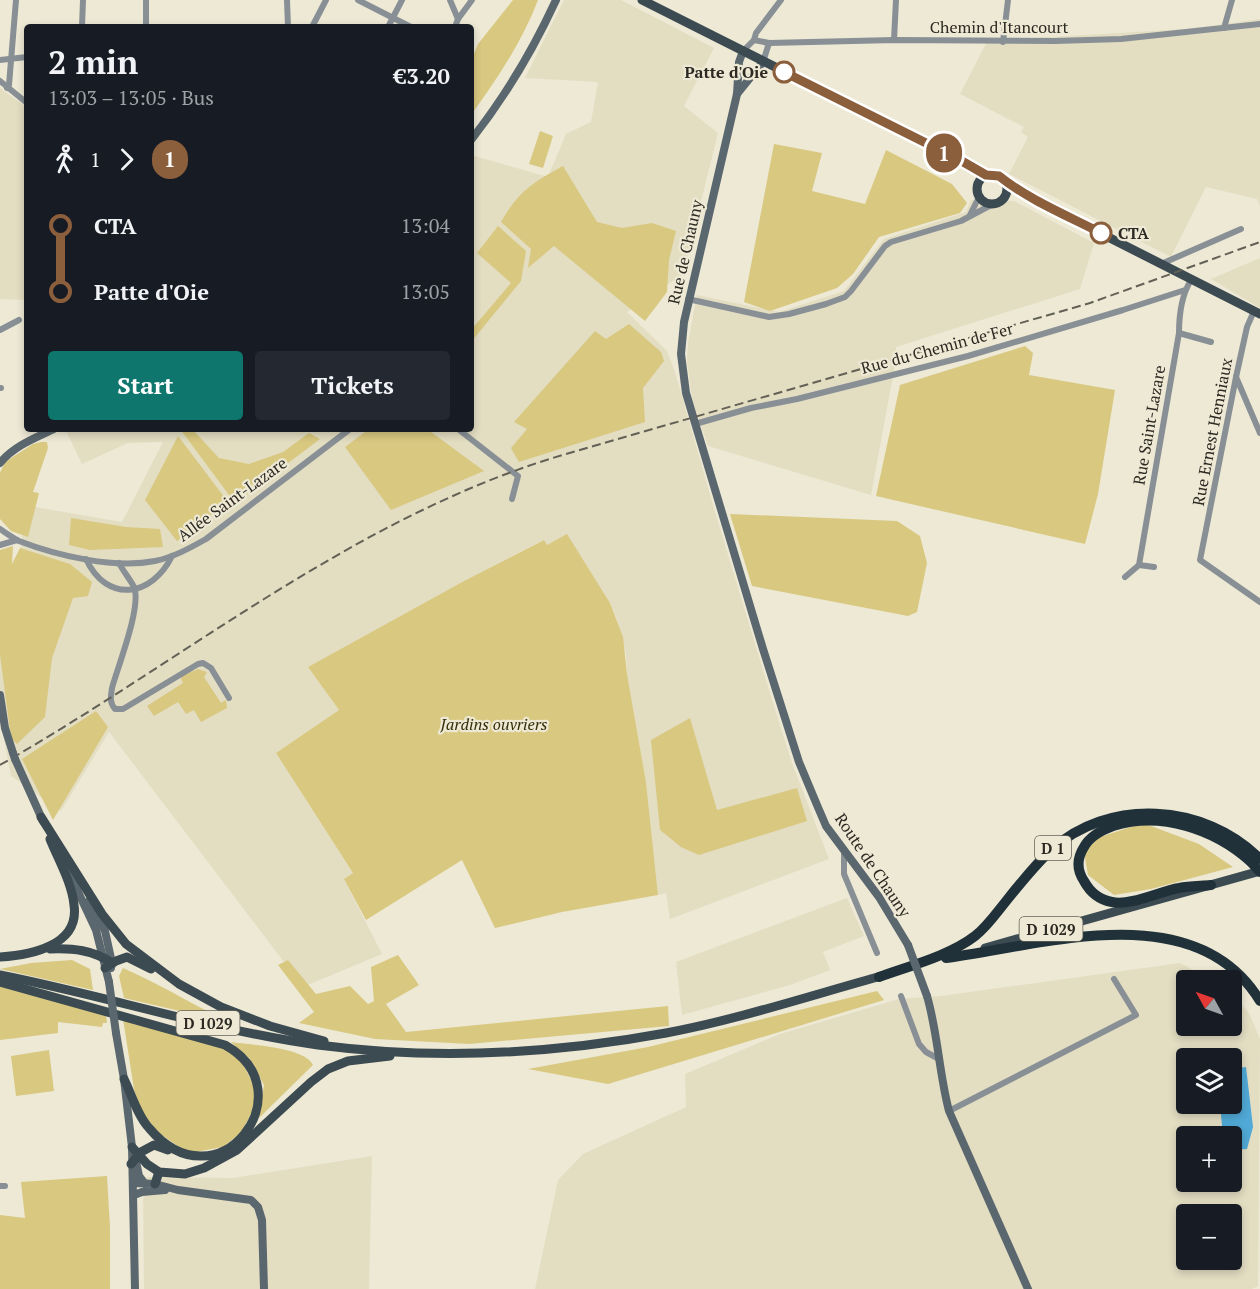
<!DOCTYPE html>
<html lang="en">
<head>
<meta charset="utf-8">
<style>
  :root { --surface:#171b24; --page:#242831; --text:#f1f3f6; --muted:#9ea1a6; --accent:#0f766e }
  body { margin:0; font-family:"PT Serif",serif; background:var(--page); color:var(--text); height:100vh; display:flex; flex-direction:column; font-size:22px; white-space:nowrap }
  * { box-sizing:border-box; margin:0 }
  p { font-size:20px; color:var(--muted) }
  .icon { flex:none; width:33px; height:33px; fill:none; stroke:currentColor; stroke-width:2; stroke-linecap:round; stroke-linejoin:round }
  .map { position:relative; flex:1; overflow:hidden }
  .drawer { position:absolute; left:24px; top:24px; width:450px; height:408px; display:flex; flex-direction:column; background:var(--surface); border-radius:6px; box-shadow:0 3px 9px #0003 }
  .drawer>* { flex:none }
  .badge { padding:0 12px; border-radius:20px; font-size:21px; line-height:39px }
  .needle { width:39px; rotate:310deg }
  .buttons { position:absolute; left:1176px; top:970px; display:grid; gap:12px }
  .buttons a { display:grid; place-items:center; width:66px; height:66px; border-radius:6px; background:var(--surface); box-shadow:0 3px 9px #0003; font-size:30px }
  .map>.badge { position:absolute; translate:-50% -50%; box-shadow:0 0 0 3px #fff }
  .legs { display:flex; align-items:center; gap:9px; height:66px; padding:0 24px; font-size:20px }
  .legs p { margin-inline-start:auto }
  .head { display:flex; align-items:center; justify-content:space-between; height:102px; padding:0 24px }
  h1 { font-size:33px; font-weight:700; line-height:45px }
  .cta { display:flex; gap:12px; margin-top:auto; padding:12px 24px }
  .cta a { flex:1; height:69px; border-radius:6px; background:var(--accent); color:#fff; font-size:24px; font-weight:700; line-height:69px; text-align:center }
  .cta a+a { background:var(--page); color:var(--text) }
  ul { padding:0 24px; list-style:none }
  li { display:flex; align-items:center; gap:21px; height:66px; font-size:22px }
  li i { display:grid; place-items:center; width:9px; height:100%; margin:0 8px; background:currentColor }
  li i::after { content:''; width:15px; height:15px; margin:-8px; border:4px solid; border-radius:50%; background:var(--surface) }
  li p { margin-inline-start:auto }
  li:first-child i { background:linear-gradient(#0000 50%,currentColor 0) }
  li:last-child i { background:linear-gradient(currentColor 50%,#0000 0) }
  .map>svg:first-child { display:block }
</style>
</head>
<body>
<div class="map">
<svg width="1260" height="1289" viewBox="0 0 1260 1289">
  <rect width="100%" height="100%" fill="#ede9d5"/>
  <!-- built -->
  <g fill="#e3ddc2" fill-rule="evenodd">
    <polygon points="564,0 621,0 714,48 684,106 718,133 683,274 627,312 667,351 675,372 713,505 769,690 792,763 829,859 670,919 666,893 658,895 646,782 627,674 626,654 617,620 610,603 567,535 547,545 543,540 464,581 308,667 339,710 276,753 353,873 344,879 382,954 303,987 109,732 61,811 11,776 0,718 0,601 17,583 22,537 35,507 122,522 163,442 128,443 82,464 65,429 471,429 471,155 548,177 566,134 591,122 598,82 525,78"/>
    <polygon points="1260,19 1260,206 1257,199 1206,187 1171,257 1009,174 1028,137 1021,132 1024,127 960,94 989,38 1015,39 1188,29"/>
    <polygon points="0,88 27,108 27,300 0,299"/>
    <polygon points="971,200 1014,201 1094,243 1080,289 896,347 895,365 871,495 708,446 692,399 687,361 688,343 697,295 779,312 844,291 884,239 966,212"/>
    <polygon points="1260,258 1260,308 1211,279"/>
    <polygon points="847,898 864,936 823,952 830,970 790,985 682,1015 676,962"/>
    <path d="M1180,963L1214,981H1186V1026H1232V995L1249,1013L1260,1039L1258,1286L1252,1289H535L558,1180L583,1154L686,1107L685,1074L780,1034L899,999L941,996ZM1186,1059H1232V1104H1186ZM1186,1137H1232V1182H1186ZM1186,1215H1232V1260H1186Z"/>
    <polygon points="372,1156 369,1289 144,1289 143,1177 233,1178"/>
  </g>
  <!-- green -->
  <g fill="#d9c880">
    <path d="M513,0H538C522,42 497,79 471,115V61L478,44Z"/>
    <polygon points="540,131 553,136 543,168 529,164"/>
    <polygon points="774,144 822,153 812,191 865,204 886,150 952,184 967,203 960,213 879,237 853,274 837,288 770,311 744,302"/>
    <path d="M563,166L597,222L622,228L652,223L676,231L669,260L667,292L645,321L554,246L528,268L531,249L501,222C519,191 532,183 563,166Z"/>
    <polygon points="498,226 526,251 521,281 471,342 471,330 511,283 477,253"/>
    <polygon points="629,324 661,352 664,361 643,388 645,422 519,462 511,448 527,429 514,422 595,331 606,339"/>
    <polygon points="1025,346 1033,353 1029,375 1115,390 1098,494 1085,544 876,496 900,385"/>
    <polygon points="180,429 192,429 219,458 249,464 283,452 309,433 320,439 235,503"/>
    <polygon points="369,429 427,429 484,471 391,510 345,447"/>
    <polygon points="178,436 228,502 177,541 145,500"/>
    <polygon points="41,442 47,442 48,448 33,492 39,493 28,537 11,531 0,519 0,473 5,462 33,444"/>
    <polygon points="730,514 897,521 920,536 927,563 917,612 908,616 752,586"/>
    <polygon points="71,518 126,527 160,529 163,547 90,550 69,545"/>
    <polygon points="567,534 610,603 623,637 627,674 646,782 658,895 562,912 495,928 462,860 366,920 344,879 353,873 276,753 339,710 308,667 464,581 544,540 547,545"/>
    <polygon points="13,546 12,564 20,548 70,564 92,582 88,596 73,598 52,658 45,717 17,744 11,738 0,655 0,550"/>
    <polygon points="198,669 207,672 204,677 221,703 226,700 227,708 201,722 194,710 186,714 178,702 154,716 147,706 183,683 181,679 182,676"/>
    <polygon points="96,711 108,727 53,820 22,759"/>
    <polygon points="690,718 717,810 797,788 807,821 699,855 681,847 660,830 651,740"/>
    <polygon points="1143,823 1199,844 1233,867 1151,889 1114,895 1088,875 1084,852 1100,837"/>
    <polygon points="398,955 419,985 386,1004 406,1032 668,1006 669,1026 469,1044 375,1039 299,1023 314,1012 278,965 288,960 316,994 350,986 368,1004 374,1001 371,967"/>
    <polygon points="72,960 90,969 93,990 0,969 31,963"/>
    <path d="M123,968C160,984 195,1006 231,1023L124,998L119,976Z"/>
    <polygon points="0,984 106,1015 107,1023 103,1023 102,1027 58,1022 58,1033 0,1040"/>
    <polygon points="877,991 884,1000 608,1084 528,1069 648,1047"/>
    <polygon points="123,1019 221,1045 241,1060 255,1088 256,1103 242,1132 223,1147 195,1152 182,1149 153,1129 139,1106 134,1089"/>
    <path d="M231,1042C251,1045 305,1047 313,1065L259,1118L264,1085L250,1059Z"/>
    <polygon points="49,1050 54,1091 16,1096 11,1056"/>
    <polygon points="107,1176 110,1227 110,1289 0,1289 0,1215 25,1218 21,1182"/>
  </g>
  <!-- water -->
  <polygon fill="#50a9d6" points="1246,1067 1253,1127 1247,1149 1232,1150 1232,1137 1223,1137 1220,1104 1232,1104 1232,1069"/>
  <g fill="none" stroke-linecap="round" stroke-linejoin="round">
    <!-- street -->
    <g stroke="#889095" stroke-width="6">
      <polyline points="146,0 146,27"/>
      <polyline points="287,0 288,27"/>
      <polyline points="358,0 411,27"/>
      <polyline points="450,0 458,19"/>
      <polyline points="82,27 83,0"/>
      <polyline points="312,27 326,0"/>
      <polyline points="388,27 402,0"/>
      <polyline points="455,27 458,19 472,0"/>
      <polyline points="1224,28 1232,0"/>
      <polyline points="754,40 756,33 781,0"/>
      <polyline points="894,40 896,0"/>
      <polyline points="1003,42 1008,0"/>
      <polyline points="743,51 754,40 769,43 894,40 1055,41 1121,39 1260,24"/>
      <polyline points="0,60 27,57"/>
      <polyline points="763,62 769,43"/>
      <polyline points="0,81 27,103"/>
      <polyline points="7,88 9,85 16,0"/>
      <polyline points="970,215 979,197"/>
      <polyline points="1161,264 1241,229"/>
      <polyline points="688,299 769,317 789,314 826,304 845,297 851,291 885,246 891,242 961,221 993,204"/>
      <polyline points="1254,311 1247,327 1236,377 1200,560 1260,602"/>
      <polyline points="0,330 19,320"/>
      <polyline points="1179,333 1211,342"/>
      <polyline points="1236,377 1260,433"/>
      <polyline points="0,388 1,388"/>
      <polyline points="695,424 751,408 797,399 968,356 1123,310 1185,290"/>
      <polyline points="458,429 518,476 512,499"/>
      <path d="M0,529C6,533 13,538 19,541C58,556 114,569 155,561C174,557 190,548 206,539L350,429"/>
      <polyline points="0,545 17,540"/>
      <path d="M86,559C107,604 152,597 172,556"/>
      <path d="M119,563C123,571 130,579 134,587C142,606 118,666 112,688C111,696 109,702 115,709H123L198,664L203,663L211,668L229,698"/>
      <path d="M1139,565L1179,333C1179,314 1181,296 1191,280"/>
      <polyline points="1125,577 1139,565 1154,567"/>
      <polyline points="844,852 844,874 877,953"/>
      <polyline points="901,996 919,1044 926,1052 939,1059"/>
      <polyline points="949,1111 1136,1015 1114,979"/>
      <polyline points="0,1186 5,1186"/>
    </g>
    <!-- secondary -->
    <g stroke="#5b676e" stroke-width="8">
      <polyline points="743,51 739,62 737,94 684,322 681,354 686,393 763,649 799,762 817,805 826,826 879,897 908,945"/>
      <polyline points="737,94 763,62"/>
      <path d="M471,140C505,97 533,50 556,0"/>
      <path d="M0,463C14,446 35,438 54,429"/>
      <polyline points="0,695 5,728 13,753"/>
      <polyline points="15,759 43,821"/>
      <polyline points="64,862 96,930 109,982"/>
      <polyline points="89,901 105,931 112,963 111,968"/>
      <path d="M927,996C938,1034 939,1073 949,1111L1028,1289"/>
      <polyline points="116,1033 124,1079 132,1147 135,1289"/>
      <polyline points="135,1156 139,1176 145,1184"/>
      <polyline points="134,1183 155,1184 178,1190 251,1200 258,1207 262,1220 264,1289"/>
      <polyline points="134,1195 142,1192 165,1190"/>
    </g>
    <!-- primary -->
    <g stroke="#3c4a52" stroke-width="9">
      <polyline points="642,0 960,160 986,175"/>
      <circle cx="992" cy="189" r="15"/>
      <polyline points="1006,182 1033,199 1260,314"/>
      <polyline points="41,817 102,914 126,944 179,984 221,1007 270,1026 324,1041"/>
      <polyline points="985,948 1260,871"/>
      <path d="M50,949C73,948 93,950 112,963"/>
      <path d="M0,957C30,955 80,946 74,905C72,883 58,859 50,839"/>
      <polyline points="105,968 116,961 127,957 151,969"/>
      <path d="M0,975C106,996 211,1030 318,1045C433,1060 552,1054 666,1033C740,1019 812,995 885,975"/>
      <path d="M0,982L225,1045C308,1091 218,1210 149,1128C137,1115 132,1095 124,1079"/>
      <polyline points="132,1147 147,1164 159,1172 185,1174 204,1168 237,1150 311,1082 328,1069 348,1061 390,1056"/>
      <polyline points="131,1164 141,1152 154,1145 168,1150"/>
      <polyline points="155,1184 159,1172"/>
    </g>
    <!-- highway -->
    <g stroke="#21313a" stroke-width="10">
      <path d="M1211,885C1201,886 1190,886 1179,888C1160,891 1131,906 1112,902C1100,900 1090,892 1084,881C1076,869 1077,858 1084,847C1090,836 1102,830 1113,826C1161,811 1214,829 1250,861"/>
      <path d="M946,958C1044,945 1196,895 1260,1001"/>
      <path d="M879,977C909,966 949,956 975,936C984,929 992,919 999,910C1015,890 1031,869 1050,851C1108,797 1205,803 1260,859"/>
    </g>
    <!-- rail -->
    <path stroke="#636156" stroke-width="2" stroke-dasharray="9 4.5" stroke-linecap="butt" d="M0,765C186,659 357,515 566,454L1090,303L1260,242"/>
    <!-- secondary-bridge -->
    <g stroke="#5b676e" stroke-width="8">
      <polyline points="13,753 15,759"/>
      <polyline points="908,945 927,996"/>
      <polyline points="109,982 116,1033"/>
    </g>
    <!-- highway-bridge -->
    <polyline stroke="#21313a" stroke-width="10" points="1250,861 1260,872"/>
  </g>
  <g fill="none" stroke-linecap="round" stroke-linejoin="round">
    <defs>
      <path id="line-1" d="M784,72L960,160L986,175L999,176C1029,200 1066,215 1101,233"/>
    </defs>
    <!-- line-1 casing -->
    <use href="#line-1" stroke="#fff" stroke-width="14"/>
    <!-- line-1 -->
    <use href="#line-1" stroke="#8b5e3c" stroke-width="9"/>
  </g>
  <!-- markers -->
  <g fill="#fff" stroke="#8b5e3c" stroke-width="3">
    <circle cx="784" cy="72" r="10"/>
    <circle cx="1101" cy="233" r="10"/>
  </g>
  <g text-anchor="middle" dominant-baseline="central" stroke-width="4.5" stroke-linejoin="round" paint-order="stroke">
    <!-- shield labels -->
    <g fill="#ede9d5" stroke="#656358" stroke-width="1.5">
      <rect x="1035" y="836" width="36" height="24" rx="4.5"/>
      <rect x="1019.5" y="917" width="63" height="24" rx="4.5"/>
      <rect x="176.5" y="1011" width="63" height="24" rx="4.5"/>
    </g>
    <g font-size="15" font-weight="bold" fill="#2b2922">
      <text x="1053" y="848">D 1</text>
      <text x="1051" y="929">D 1029</text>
      <text x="208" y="1023">D 1029</text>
    </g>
    <!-- street labels -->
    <g font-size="16" fill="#2b2922" stroke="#ede9d5">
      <text x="999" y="27">Chemin d'Itancourt</text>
      <text transform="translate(685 252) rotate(-77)">Rue de Chauny</text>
      <text transform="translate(937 348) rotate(-15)">Rue du Chemin de Fer</text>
      <text transform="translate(1149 425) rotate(-80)">Rue Saint-Lazare</text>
      <text transform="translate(1212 432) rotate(-79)">Rue Ernest Henniaux</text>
      <text transform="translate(232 499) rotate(-36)">Allée Saint-Lazare</text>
      <text transform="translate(873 865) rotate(56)">Route de Chauny</text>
    </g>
    <!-- stop labels -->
    <g font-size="16" font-weight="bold" fill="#2b2922" stroke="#ede9d5" text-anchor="end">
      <text x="768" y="72">Patte d'Oie</text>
      <text x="1118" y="233" text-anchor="start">CTA</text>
    </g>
    <!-- park labels -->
    <g font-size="16" font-style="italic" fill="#362e08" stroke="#ede9d5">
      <text x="494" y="724">Jardins ouvriers</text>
    </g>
  </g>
</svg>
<div class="buttons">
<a><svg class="needle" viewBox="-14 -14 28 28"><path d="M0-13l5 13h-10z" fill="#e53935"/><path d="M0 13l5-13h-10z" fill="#9ea1a6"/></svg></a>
<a><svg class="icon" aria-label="layers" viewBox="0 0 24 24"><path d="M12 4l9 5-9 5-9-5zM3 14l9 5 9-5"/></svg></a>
<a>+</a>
<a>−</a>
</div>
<b class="badge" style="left:944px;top:153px;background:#8b5e3c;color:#fff">1</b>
<section class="drawer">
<div class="head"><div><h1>2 min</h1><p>13:03 – 13:05 · Bus</p></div><b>€3.20</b></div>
<div class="legs"><svg class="icon" aria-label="walk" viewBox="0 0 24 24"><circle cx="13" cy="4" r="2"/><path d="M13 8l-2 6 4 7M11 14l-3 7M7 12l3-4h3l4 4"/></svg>1<svg class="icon" aria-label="forward" viewBox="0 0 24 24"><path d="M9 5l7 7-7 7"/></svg><b class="badge" style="background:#8b5e3c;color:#fff">1</b></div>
<ul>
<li><i style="color:#8b5e3c"></i><b>CTA</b><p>13:04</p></li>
<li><i style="color:#8b5e3c"></i><b>Patte d'Oie</b><p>13:05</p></li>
</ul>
<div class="cta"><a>Start</a><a>Tickets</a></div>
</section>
</div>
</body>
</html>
